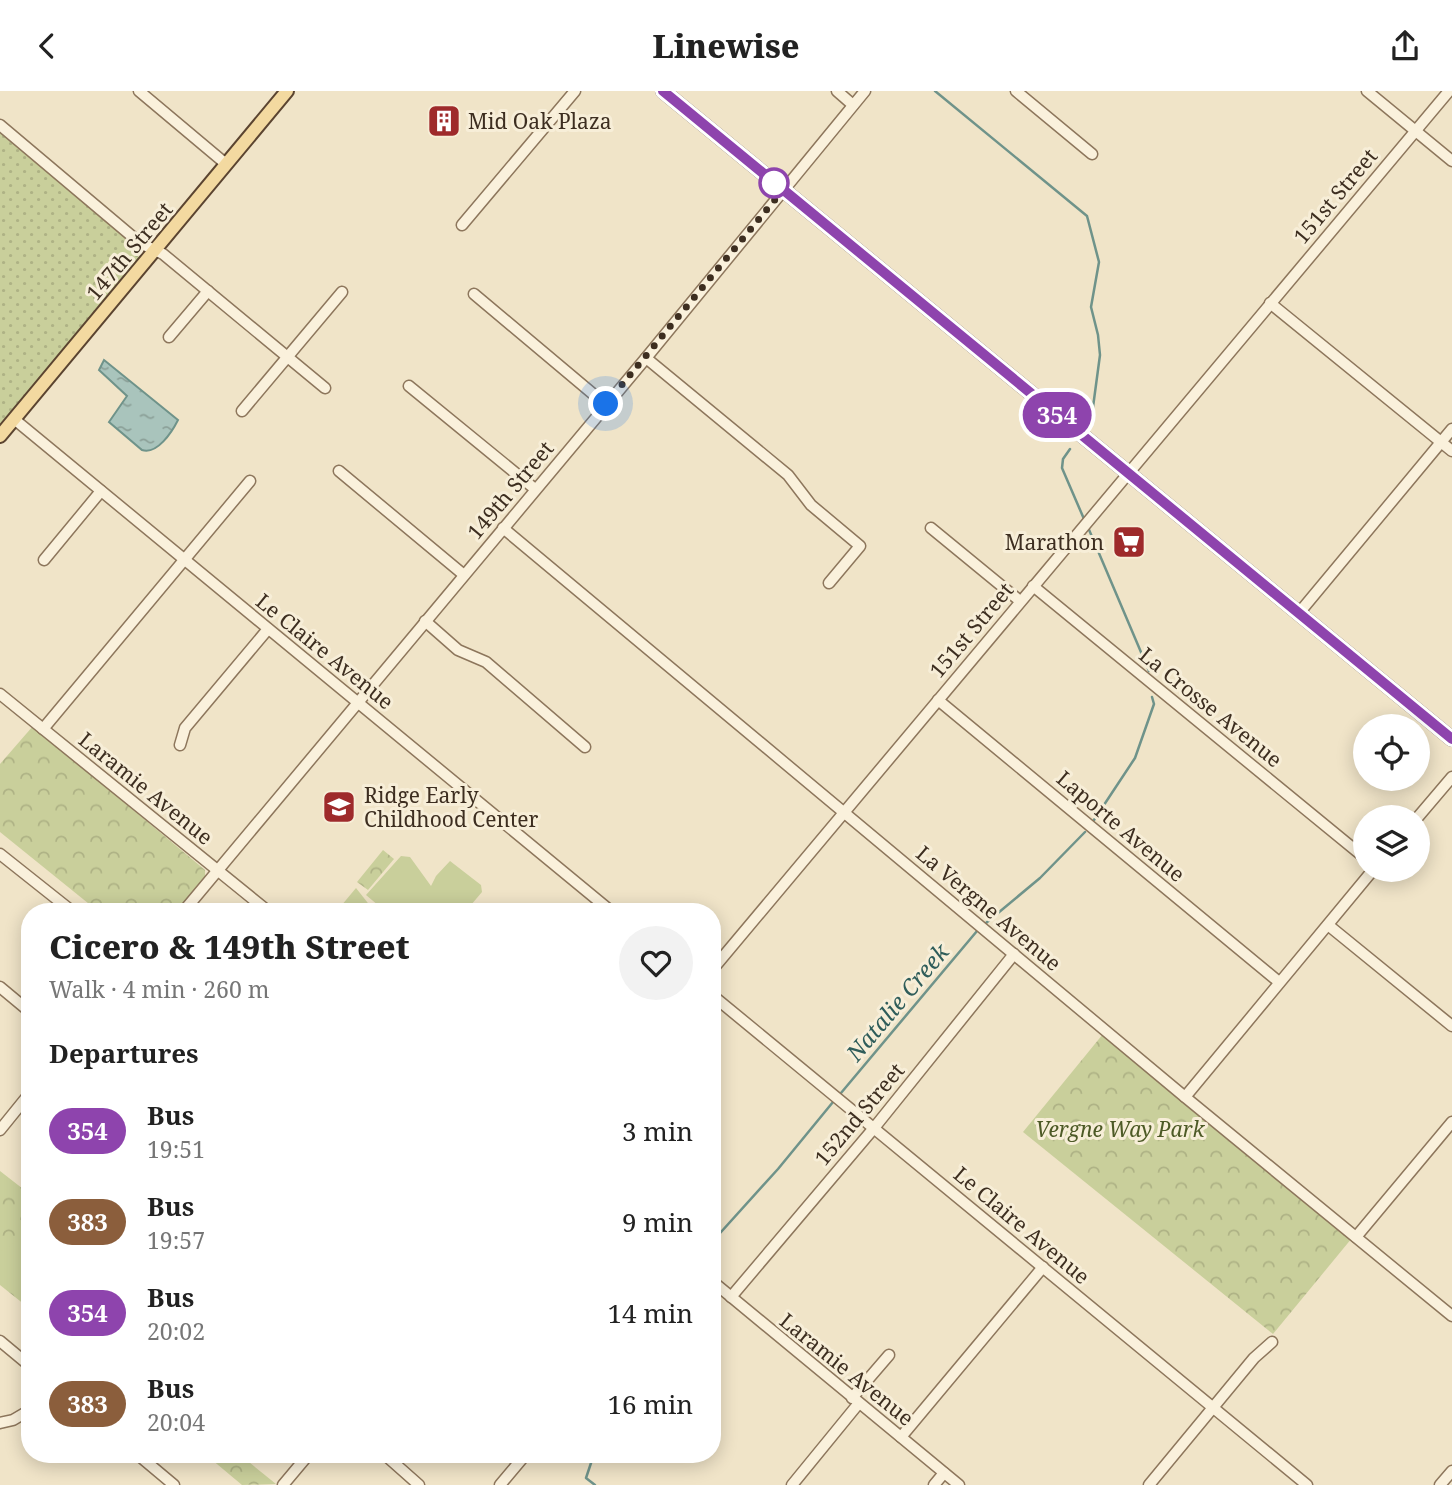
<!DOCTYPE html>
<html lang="en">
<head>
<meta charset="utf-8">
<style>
  :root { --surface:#fff; --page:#f2f2f2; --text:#222; --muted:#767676 }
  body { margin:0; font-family:"Noto Serif",serif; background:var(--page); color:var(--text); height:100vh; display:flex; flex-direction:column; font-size:26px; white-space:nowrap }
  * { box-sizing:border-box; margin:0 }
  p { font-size:23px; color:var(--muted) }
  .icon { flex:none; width:38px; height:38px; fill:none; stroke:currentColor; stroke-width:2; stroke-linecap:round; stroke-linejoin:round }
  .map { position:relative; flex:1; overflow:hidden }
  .drawer { position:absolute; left:21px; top:812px; width:700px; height:560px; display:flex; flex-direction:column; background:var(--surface); border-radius:28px; box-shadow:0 4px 18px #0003 }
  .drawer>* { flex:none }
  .badge { padding:0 14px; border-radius:23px; font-size:24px; line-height:46px }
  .controls { position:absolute; left:1353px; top:623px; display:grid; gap:14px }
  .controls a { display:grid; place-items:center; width:77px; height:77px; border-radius:50%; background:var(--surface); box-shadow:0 4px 18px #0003; font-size:35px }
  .you { position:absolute; width:35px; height:35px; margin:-18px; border:5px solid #fff; border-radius:50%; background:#1a73e8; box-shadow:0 0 0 10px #1a73e833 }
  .map>.badge { position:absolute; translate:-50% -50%; box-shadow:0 0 0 4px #fff }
  h2 { padding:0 28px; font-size:26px; line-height:63px }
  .round { display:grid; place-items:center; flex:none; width:74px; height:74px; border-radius:37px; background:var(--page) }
  .head { display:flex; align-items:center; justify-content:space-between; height:119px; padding:0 28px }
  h1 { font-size:33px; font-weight:800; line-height:52px }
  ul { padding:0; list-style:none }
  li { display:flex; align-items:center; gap:21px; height:91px; padding:0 28px }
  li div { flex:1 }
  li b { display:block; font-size:26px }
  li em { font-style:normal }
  li .badge { min-width:77px; font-weight:700; text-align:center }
  header { display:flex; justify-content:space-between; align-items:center; height:91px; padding:0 28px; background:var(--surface); font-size:32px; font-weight:800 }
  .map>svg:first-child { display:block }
</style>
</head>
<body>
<header><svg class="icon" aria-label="back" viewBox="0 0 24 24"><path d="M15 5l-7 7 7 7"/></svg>Linewise<svg class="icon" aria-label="share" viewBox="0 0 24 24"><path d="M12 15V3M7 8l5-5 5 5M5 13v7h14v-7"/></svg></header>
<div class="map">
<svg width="1452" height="1394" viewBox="0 0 1452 1394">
  <defs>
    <pattern id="grass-dots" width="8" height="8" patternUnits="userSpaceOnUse" patternTransform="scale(1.75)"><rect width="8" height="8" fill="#c9cf9b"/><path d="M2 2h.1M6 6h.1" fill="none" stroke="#aeb285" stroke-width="1.8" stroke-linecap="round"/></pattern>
    <pattern id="forest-crowns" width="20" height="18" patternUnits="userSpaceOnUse" patternTransform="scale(1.75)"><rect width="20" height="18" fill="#c9cf9b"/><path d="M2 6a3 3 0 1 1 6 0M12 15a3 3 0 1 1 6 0" fill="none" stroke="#aeb285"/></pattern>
    <pattern id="water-ripples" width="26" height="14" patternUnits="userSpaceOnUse" patternTransform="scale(1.75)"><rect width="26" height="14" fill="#a9c4bc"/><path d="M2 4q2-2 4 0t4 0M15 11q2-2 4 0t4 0" fill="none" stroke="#8ba098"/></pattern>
  </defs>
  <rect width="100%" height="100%" fill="#f0e4c8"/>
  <!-- grass -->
  <polygon fill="url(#grass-dots)" points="0,39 136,154 139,168 0,336"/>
  <!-- forest -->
  <g fill="url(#forest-crowns)">
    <polygon points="33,635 205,779 205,787 176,821 99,821 0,741 0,673"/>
    <polygon points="383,759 394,768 368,799 357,791"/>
    <polygon points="1103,943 1352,1147 1273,1243 1023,1041"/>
    <polygon points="0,1080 27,1101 30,1098 30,1218 0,1194"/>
    <polygon points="205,1363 239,1363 276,1393 242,1394"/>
  </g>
  <!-- pitch -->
  <g fill="#c9cf9b">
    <polygon points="401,765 410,766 431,795 436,785 450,770 481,794 482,801 465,821 431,821 429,814 421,821 385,820 366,804"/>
    <polygon points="356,797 375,821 336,821"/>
    <polygon points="30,1145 30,1208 0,1183 0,1161 22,1147"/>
  </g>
  <!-- water -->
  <path fill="url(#water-ripples)" stroke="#6f938a" stroke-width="2" d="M104,269L178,329C172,341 157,364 142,359L109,331L127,305L99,279Z"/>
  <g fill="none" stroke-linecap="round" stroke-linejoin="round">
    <!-- stream -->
    <g stroke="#6f938a" stroke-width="2.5">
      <polyline points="935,0 1087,125 1099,171 1091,216 1098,244 1100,264 1091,331"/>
      <polyline points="1070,358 1063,368 1062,377 1084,428"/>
      <polyline points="1087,434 1149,580"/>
      <polyline points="1094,729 1135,667 1154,613 1152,606"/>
      <polyline points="986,832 1040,787 1085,741"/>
      <polyline points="841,1002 977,840"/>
      <polyline points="712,1151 778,1078 833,1011"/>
      <polyline points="594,1363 586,1387 595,1394"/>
    </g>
    <defs>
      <g id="minor">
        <polyline points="139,0 226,73"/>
        <polyline points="837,0 853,14"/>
        <polyline points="1016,0 1092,63"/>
        <polyline points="1367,0 1452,70"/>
        <polyline points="0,34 140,152 163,163 325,297"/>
        <polyline points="462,134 575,0"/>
        <polyline points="474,203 605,313"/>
        <polyline points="1270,212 1452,360"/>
        <polyline points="169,246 208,200"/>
        <polyline points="646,267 788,384 811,414 860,455 829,492"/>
        <polyline points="409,295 535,398"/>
        <polyline points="242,320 342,201"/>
        <polyline points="14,328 612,821"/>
        <polyline points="339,380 464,484"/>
        <polyline points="503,437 1185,1006 1452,1225"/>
        <polyline points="931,437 1020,510"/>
        <polyline points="44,469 101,400"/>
        <polyline points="1033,495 1365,767"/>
        <polyline points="1299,522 1452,338"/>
        <polyline points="425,530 458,559 486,571 585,656"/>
        <polyline points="0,603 269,821"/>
        <polyline points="938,609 1279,891"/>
        <polyline points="43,638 250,390"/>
        <polyline points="180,654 185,637 268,538"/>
        <polyline points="1418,726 1452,686"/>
        <polyline points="0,763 73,821"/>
        <polyline points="183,821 646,267 865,0"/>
        <polyline points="1328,834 1452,935"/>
        <polyline points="712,879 1449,0"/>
        <polyline points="0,896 30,921"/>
        <polyline points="712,904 1307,1394"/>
        <polyline points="1185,1006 1373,779"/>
        <polyline points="0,1039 30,1002"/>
        <polyline points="1356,1146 1452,1031"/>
        <polyline points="712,1190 959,1394"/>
        <polyline points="731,1206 874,1037 1014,863"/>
        <polyline points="0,1250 30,1275"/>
        <polyline points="852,1307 889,1264"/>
        <polyline points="0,1332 13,1329 30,1319"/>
        <polyline points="901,1346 1043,1176"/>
        <polyline points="137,1363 174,1394"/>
        <polyline points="384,1363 419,1394"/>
        <polyline points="283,1394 309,1363"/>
        <polyline points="500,1394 526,1363"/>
        <polyline points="792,1394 859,1312"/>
        <polyline points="934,1394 944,1382"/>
        <polyline points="1149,1394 1254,1267 1272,1251"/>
        <polyline points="1440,1394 1452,1380"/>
      </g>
      <g id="major">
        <polyline points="663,0 1452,648"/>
        <polyline points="0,345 287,0"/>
      </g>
    </defs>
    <!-- minor casing -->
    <use href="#minor" stroke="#8d765c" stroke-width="13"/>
    <!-- major casing -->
    <use href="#major" stroke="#5b4430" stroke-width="16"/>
    <!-- minor -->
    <use href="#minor" stroke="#faf1dc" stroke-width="10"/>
    <!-- major -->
    <use href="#major" stroke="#f3d9a0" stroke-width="12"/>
  </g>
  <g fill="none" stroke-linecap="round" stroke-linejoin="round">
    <defs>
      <polyline id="line" points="663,0 1452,648"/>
    </defs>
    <!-- line casing -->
    <use href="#line" stroke="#fff" stroke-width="16"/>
    <!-- line -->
    <use href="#line" stroke="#8e44ad" stroke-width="10"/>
    <!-- walk -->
    <polyline stroke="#3d2e20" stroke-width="7" stroke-dasharray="0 12.6" points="606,313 783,99 774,92"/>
  </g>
  <!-- icons -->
  <defs>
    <symbol id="building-square" viewBox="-11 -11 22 22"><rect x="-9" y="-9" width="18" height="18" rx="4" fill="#9e2a2b" stroke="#f7eed8"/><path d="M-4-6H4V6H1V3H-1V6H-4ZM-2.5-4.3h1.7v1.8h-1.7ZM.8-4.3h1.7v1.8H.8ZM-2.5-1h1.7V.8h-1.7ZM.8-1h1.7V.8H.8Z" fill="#fff"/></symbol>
    <symbol id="supermarket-square" viewBox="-11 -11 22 22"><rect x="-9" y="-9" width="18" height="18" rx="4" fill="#9e2a2b" stroke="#f7eed8"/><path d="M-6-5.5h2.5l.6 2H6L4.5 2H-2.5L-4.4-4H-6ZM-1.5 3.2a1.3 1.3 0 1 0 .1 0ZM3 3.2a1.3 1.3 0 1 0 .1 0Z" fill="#fff"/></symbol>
    <symbol id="school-square" viewBox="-11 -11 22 22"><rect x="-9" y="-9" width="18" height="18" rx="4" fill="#9e2a2b" stroke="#f7eed8"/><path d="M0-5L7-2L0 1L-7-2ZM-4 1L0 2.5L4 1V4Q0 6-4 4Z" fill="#fff"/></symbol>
  </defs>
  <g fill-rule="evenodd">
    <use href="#building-square" x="425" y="11" width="38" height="38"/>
    <use href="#supermarket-square" x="1110" y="432" width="38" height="38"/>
    <use href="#school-square" x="320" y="697" width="38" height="38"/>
  </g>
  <!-- markers -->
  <circle fill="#fff" stroke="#8e44ad" stroke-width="3.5" cx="774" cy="92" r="14"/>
  <g text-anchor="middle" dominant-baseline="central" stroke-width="6" stroke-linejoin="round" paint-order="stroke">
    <!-- poi labels -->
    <g font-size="21" fill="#3d2e20" stroke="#f7eed8" text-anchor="start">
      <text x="468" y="30">Mid Oak Plaza</text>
      <text x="1104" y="451" text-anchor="end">Marathon</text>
      <text x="364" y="704">Ridge Early<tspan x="364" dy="24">Childhood Center</tspan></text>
    </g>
    <!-- street labels -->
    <g font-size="21" fill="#3d2e20" stroke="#f7eed8">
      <text transform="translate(1335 105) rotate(-50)">151st Street</text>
      <text transform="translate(129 160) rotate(-50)">147th Street</text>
      <text transform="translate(510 399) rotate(-50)">149th Street</text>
      <text transform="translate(971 539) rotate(-50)">151st Street</text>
      <text transform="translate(325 560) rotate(39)">Le Claire Avenue</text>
      <text transform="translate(1211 616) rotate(39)">La Crosse Avenue</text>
      <text transform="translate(146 697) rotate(39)">Laramie Avenue</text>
      <text transform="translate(1121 735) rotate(40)">Laporte Avenue</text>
      <text transform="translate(989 817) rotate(40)">La Vergne Avenue</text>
      <text transform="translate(859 1023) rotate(-50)">152nd Street</text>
      <text transform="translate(1022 1134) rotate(40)">Le Claire Avenue</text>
      <text transform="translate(847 1278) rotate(39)">Laramie Avenue</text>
    </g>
    <!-- park labels -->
    <g font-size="21" font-style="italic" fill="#4d5a26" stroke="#f7eed8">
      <text x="1120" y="1038">Vergne Way Park</text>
    </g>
    <!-- water labels -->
    <g font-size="23" font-style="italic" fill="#2f5d5a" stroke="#f7eed8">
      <text transform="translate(897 911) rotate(-50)">Natalie Creek</text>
    </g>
  </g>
</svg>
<div class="controls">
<a><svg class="icon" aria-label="locate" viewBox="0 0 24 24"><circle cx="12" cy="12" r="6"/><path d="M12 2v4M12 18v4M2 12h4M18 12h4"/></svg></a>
<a><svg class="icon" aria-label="layers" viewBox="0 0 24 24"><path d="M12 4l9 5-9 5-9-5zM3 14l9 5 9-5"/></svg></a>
</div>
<div class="you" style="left:606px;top:313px"></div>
<b class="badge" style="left:1057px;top:324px;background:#8e44ad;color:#fff">354</b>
<section class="drawer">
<div class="head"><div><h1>Cicero &amp; 149th Street</h1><p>Walk · 4 min · 260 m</p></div><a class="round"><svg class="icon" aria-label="heart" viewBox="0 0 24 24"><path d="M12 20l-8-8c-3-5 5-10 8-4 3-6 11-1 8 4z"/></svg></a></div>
<h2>Departures</h2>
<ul>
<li><span class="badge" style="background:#8e44ad;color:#fff">354</span><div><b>Bus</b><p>19:51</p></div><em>3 min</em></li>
<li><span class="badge" style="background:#8b5e3c;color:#fff">383</span><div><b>Bus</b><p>19:57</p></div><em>9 min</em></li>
<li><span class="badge" style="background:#8e44ad;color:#fff">354</span><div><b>Bus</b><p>20:02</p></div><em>14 min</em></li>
<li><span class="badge" style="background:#8b5e3c;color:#fff">383</span><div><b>Bus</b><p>20:04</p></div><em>16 min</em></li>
</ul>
</section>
</div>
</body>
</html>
